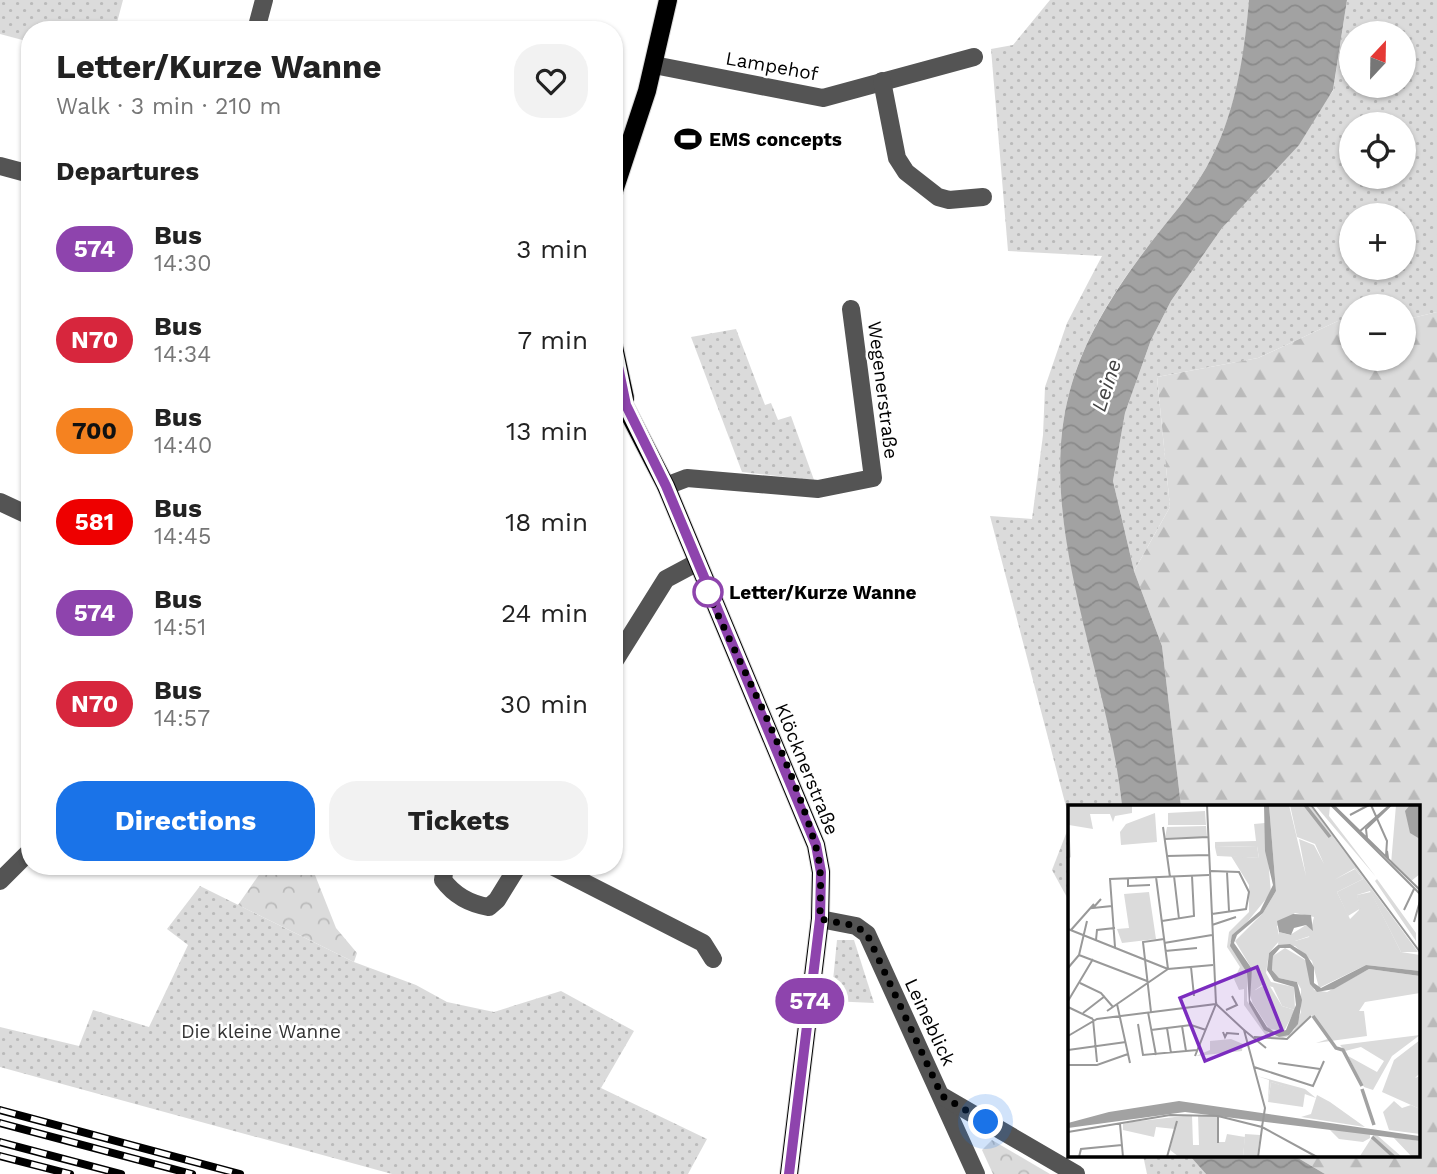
<!DOCTYPE html>
<html lang="en">
<head>
<meta charset="utf-8">
<style>
  :root { --surface:#fff; --page:#f2f2f2; --text:#222; --muted:#767676; --accent:#1a73e8 }
  body { margin:0; font-family:"Work Sans",sans-serif; background:var(--page); color:var(--text); height:100vh; display:flex; flex-direction:column; font-size:26px; white-space:nowrap }
  * { box-sizing:border-box; margin:0 }
  p { font-size:23px; color:var(--muted) }
  .icon { flex:none; width:38px; height:38px; fill:none; stroke:currentColor; stroke-width:2; stroke-linecap:round; stroke-linejoin:round }
  .map { position:relative; flex:1; overflow:hidden }
  .drawer { position:absolute; left:21px; top:21px; width:602px; height:854px; display:flex; flex-direction:column; background:var(--surface); border-radius:28px; box-shadow:0 2px 5px #0004 }
  .drawer>* { flex:none }
  .badge { padding:0 14px; border-radius:23px; font-size:24px; line-height:46px }
  .needle { width:46px; rotate:22deg }
  .buttons { position:absolute; left:1339px; top:21px; display:grid; gap:14px }
  .buttons a { display:grid; place-items:center; width:77px; height:77px; border-radius:50%; background:var(--surface); box-shadow:0 2px 5px #0004; font-size:35px }
  .you { position:absolute; width:35px; height:35px; margin:-18px; border:5px solid #fff; border-radius:50%; background:#1a73e8; box-shadow:0 0 0 10px #1a73e833 }
  .map>.badge { position:absolute; translate:-50% -50%; box-shadow:0 0 0 4px #fff }
  h2 { padding:0 35px; font-size:26px; line-height:63px }
  .round { display:grid; place-items:center; flex:none; width:74px; height:74px; border-radius:28px; background:var(--page) }
  .head { display:flex; align-items:center; justify-content:space-between; height:119px; padding:0 35px }
  h1 { font-size:33px; font-weight:700; line-height:52px }
  .primary-button { display:flex; gap:14px; margin-top:auto; padding:14px 35px }
  .primary-button a { flex:1; height:80px; border-radius:28px; background:var(--accent); color:#fff; font-size:28px; font-weight:700; line-height:80px; text-align:center }
  .primary-button a+a { background:var(--page); color:var(--text) }
  ul { padding:0; list-style:none }
  li { display:flex; align-items:center; gap:21px; height:91px; padding:0 35px }
  li div { flex:1 }
  li b { display:block; font-size:26px }
  li em { font-style:normal }
  li .badge { min-width:77px; font-weight:700; text-align:center }
  .map>svg:first-child { display:block }
</style>
</head>
<body>
<div class="map">
<svg width="1437" height="1174" viewBox="0 0 1437 1174">
  <defs>
    <pattern id="grass-dots" width="8" height="8" patternUnits="userSpaceOnUse" patternTransform="scale(1.75)"><rect width="8" height="8" fill="#dbdbdb"/><path d="M2 2h.1M6 6h.1" fill="none" stroke="#bababa" stroke-width="1.8" stroke-linecap="round"/></pattern>
    <pattern id="forest-firs" width="22" height="20" patternUnits="userSpaceOnUse" patternTransform="scale(1.75)"><rect width="22" height="20" fill="#dbdbdb"/><path d="M5 1l3.5 6h-7zM16 11l3.5 6h-7z" fill="#bababa"/></pattern>
    <pattern id="park-crowns" width="20" height="18" patternUnits="userSpaceOnUse" patternTransform="scale(1.75)"><rect width="20" height="18" fill="#dbdbdb"/><path d="M2 6a3 3 0 1 1 6 0M12 15a3 3 0 1 1 6 0" fill="none" stroke="#bababa"/></pattern>
    <pattern id="water-waves" width="16" height="10" patternUnits="userSpaceOnUse" patternTransform="scale(1.75)"><rect width="16" height="10" fill="#a2a2a2"/><path d="M0 5q4-4 8 0t8 0" fill="none" stroke="#8a8a8a"/></pattern>
  </defs>
  <rect width="100%" height="100%" fill="#fff"/>
  <!-- grass -->
  <g fill="url(#grass-dots)" fill-rule="evenodd">
    <polygon points="0,0 123,0 115,30 30,30 30,42 0,34"/>
    <path d="M1050,0H1249C1245,58 1235,117 1206,168C1190,196 1168,220 1149,245C1115,289 1083,339 1069,394C1040,505 1089,620 1111,728C1116,754 1119,780 1122,806H1070L1069,818L990,516L1032,519L1043,435L1045,387L1067,323L1102,256L1008,251L991,49L1013,45Z"/>
    <path d="M1347,0H1437V312L1404,320V306H1351V321H1338L1258,358L1157,377L1170,507L1134,571L1113,481L1125,413L1151,340L1171,301L1222,228L1333,91ZM1351,33H1404V86H1351ZM1351,124H1404V177H1351ZM1351,215H1404V268H1351Z"/>
    <polygon points="736,329 765,405 771,403 778,420 791,416 814,480 742,472 691,337"/>
    <polygon points="1069,826 1069,901 1052,870"/>
    <polygon points="200,886 354,962 416,985 447,1002 494,1012 561,991 634,1031 601,1088 707,1139 688,1174 392,1174 0,1067 0,1027 79,1046 93,1010 149,1027 188,945 167,929"/>
    <polygon points="837,940 854,940 874,1003 831,1001"/>
    <polygon points="1143,1155 1189,1155 1206,1174 1147,1174"/>
  </g>
  <!-- forest -->
  <polygon fill="url(#forest-firs)" points="1437,312 1437,1174 1325,1174 1293,1155 1418,1155 1418,806 1181,806 1162,646 1134,571 1170,507 1157,377 1258,358 1338,321 1351,321 1351,359 1404,359 1404,320"/>
  <!-- park -->
  <g fill="url(#park-crowns)">
    <polygon points="265,866 306,866 315,875 336,928 357,953 354,962 238,905"/>
    <polygon points="992,1140 1050,1174 993,1174 982,1150"/>
  </g>
  <!-- water -->
  <g fill="url(#water-waves)">
    <path d="M1249,0H1347L1333,90L1299,145L1222,228L1171,301L1151,340L1125,413L1113,481L1134,571L1162,646L1181,806H1122C1109,676 1035,524 1069,394C1083,339 1115,290 1149,245C1168,220 1190,196 1206,168C1235,117 1244,58 1249,0Z"/>
    <polygon points="1189,1155 1293,1155 1325,1174 1206,1174"/>
  </g>
  <g fill="none" stroke-linecap="round" stroke-linejoin="round">
    <defs>
      <g id="major">
        <polyline points="614,191 647,91 668,0"/>
        <polyline points="614,347 625,398"/>
        <polyline points="614,385 666,486 816,845 821,872 820,919 789,1174"/>
      </g>
    </defs>
    <!-- major casing -->
    <use href="#major" stroke="#dbdbdb" stroke-width="20"/>
    <!-- minor -->
    <g stroke="#545454" stroke-width="18">
      <polyline points="256,30 264,0"/>
      <polyline points="654,65 823,98 974,57"/>
      <polyline points="882,81 897,158 906,172 938,197 949,200 983,197"/>
      <polyline points="0,166 30,174"/>
      <polyline points="666,486 687,478 818,489 873,478 851,309"/>
      <polyline points="0,502 30,516"/>
      <polyline points="614,662 666,579 696,563"/>
      <path d="M445,866L443,880C454,895 470,904 489,907L497,900L518,866"/>
      <polyline points="552,866 703,943 713,959"/>
      <polyline points="0,881 30,851"/>
      <polyline points="820,919 856,926 867,934 976,1174"/>
      <polyline points="942,1096 1076,1174"/>
    </g>
    <!-- major -->
    <use href="#major" stroke="#000" stroke-width="18"/>
    <defs>
      <g id="rail">
        <polyline points="0,1110 240,1174"/>
        <polyline points="0,1123 192,1174"/>
        <polyline points="0,1142 121,1174"/>
        <polyline points="0,1156 70,1174"/>
      </g>
    </defs>
    <!-- rail casing -->
    <use href="#rail" stroke="#000" stroke-width="8"/>
    <!-- rail -->
    <use href="#rail" stroke="#fff" stroke-width="5" stroke-dasharray="16" stroke-linecap="butt"/>
  </g>
  <g fill="none" stroke-linecap="round" stroke-linejoin="round">
    <defs>
      <polyline id="line" points="614,347 626,405 666,486 816,845 821,872 820,919 789,1174"/>
    </defs>
    <!-- line casing -->
    <use href="#line" stroke="#fff" stroke-width="16"/>
    <!-- line -->
    <use href="#line" stroke="#8e44ad" stroke-width="10"/>
    <!-- walk -->
    <path stroke="#000" stroke-width="7" stroke-dasharray="0 12.6" d="M708,592L705,587C742,668 791,760 815,844C823,868 820,894 820,919L856,926L867,934L942,1096L986,1122"/>
  </g>
  <!-- icons -->
  <defs>
    <symbol id="stadium-bare" viewBox="-9 -9 18 18"><path d="M0-5a6.5 5 0 1 0 0 10a6.5 5 0 1 0 0-10ZM-3.5-1.8h7v3.6h-7Z" fill="#000" stroke="#fff" stroke-width="2.5" paint-order="stroke"/></symbol>
  </defs>
  <g fill-rule="evenodd">
    <use href="#stadium-bare" x="669" y="120" width="38" height="38"/>
  </g>
  <!-- markers -->
  <circle fill="#fff" stroke="#8e44ad" stroke-width="3.5" cx="708" cy="592" r="14"/>
  <g text-anchor="middle" dominant-baseline="central" stroke-width="5" stroke-linejoin="round" paint-order="stroke">
    <!-- street labels -->
    <g font-size="19" fill="#000" stroke="#fff">
      <text transform="translate(772 66) rotate(10)">Lampehof</text>
      <text transform="translate(883 390) rotate(83)">Wegenerstraße</text>
      <text transform="translate(807 769) rotate(68)">Klöcknerstraße</text>
      <text transform="translate(930 1022) rotate(65)">Leineblick</text>
    </g>
    <!-- poi labels -->
    <g font-size="19" font-weight="bold" fill="#000" stroke="#fff" text-anchor="start">
      <text x="709" y="139">EMS concepts</text>
    </g>
    <!-- stop labels -->
    <g font-size="19" font-weight="bold" fill="#000" stroke="#fff" text-anchor="start">
      <text x="729" y="592">Letter/Kurze Wanne</text>
    </g>
    <!-- park labels -->
    <g font-size="19" fill="#323232" stroke="#fff">
      <text x="261" y="1031">Die kleine Wanne</text>
    </g>
    <!-- water labels -->
    <g font-size="21" font-style="italic" fill="#434343" stroke="#fff">
      <text transform="translate(1106 385) rotate(-72)">Leine</text>
    </g>
  </g>
  <!-- overview -->
  <g transform="translate(1068 805)">
    <rect width="352" height="352" fill="#fff"/>
    <path d="M0,0H64V8L47,11L45,17L42,9H22L25,24L1,20L3,52L0,54ZM201,0H221L238,71L231,34L246,40L256,59L247,39L229,32L222,0H236L289,62L266,75L287,64L295,74L269,87L282,114L291,105L289,90L303,87L333,147L352,150V166L298,160L251,183L244,156L227,141V136L241,132L246,112L227,108L209,121L212,135L201,148L198,168L203,177L226,182L227,205L214,201L205,182L194,180L187,185L185,199L181,187L184,164L167,136L195,108L208,86ZM247,0L262,1L261,11L308,72ZM197,18L203,88L162,138L179,168V196L201,229L211,232L226,225L233,207V184L229,177L211,173L204,165L205,151L217,143L239,156L246,185L259,187L301,164L352,171V188L297,197L291,206H296L299,231L248,238L260,234L243,210L221,231L215,233L199,232L176,200V184L171,185L166,174L172,162L159,142L161,127L181,107V80L163,51L191,53L189,41L147,42V37L188,36L186,19ZM138,21L139,32L97,33L99,22ZM352,230L324,251L305,285L296,282L280,251L309,267L316,256L293,242L277,246L272,240ZM163,234L175,239L174,246L128,251L142,245V236ZM352,235V268L347,273L352,271V304L314,287L326,255ZM189,271L237,284L248,293L203,277L200,296L201,275ZM261,324L302,329V333L295,337L271,334ZM177,329L192,330L189,352H175ZM306,329L310,331L334,352L292,351ZM325,332L352,336V352H344Z" fill="#dbdbdb"/>
    <path d="M237,0H242L350,147H333L302,86L289,90L293,103L280,111L269,87L295,74ZM189,41L191,53L149,51L148,47L147,42ZM309,74L348,128V136L307,76ZM247,109L251,128L227,136V141L210,140L211,127L222,130L238,120L244,124ZM200,178L214,201L227,205L216,226L201,224L185,199L182,188ZM249,290L262,297L297,322L233,312L243,309ZM326,296L334,303L343,300L352,304V329L321,325L315,307ZM124,310L125,340H131L130,310L149,312L150,337H157L159,329L177,332L175,352H111L102,345L107,324L88,322L86,332L55,325V319L64,317Z" fill="#dbdbdb"/>
    <path d="M328,0H352V69L343,76L323,59ZM81,87L88,134L54,138L49,124L61,123L56,89Z" fill="#dbdbdb"/>
    <path d="M137,6L138,20H100V8ZM87,8L89,37L53,40L52,27L58,19ZM203,277L237,288L235,302L200,297Z" fill="#dbdbdb"/>
    <path d="M196,0H201L208,86L195,108L169,130L166,138L184,164L182,195L199,222L208,228L218,225L228,200L226,182L206,176L199,165L201,148L210,140L222,139L238,149L246,162V178L253,183L298,160L352,166V171L301,164L266,184L249,187L242,179L237,154L222,143H212L205,151L204,165L211,173L229,177L234,195L230,219L221,230L211,232L196,225L181,199L179,168L162,141L164,130L192,106L205,80L197,46ZM342,0H352V34L342,28L337,6ZM225,109L243,110L245,126L238,120L226,123L223,130L211,127L209,116ZM111,296L351,331L352,336L117,307L0,323V318L41,307Z" fill="#a2a2a2"/>
    <path fill="none" stroke="#a2a2a2" stroke-width="3.5" d="M237,0L262,32M245,211L268,243L275,245L294,281M294,284L306,320M304,332L326,352"/>
    <path fill="none" stroke="#999" stroke-width="2" d="M139,0L148,199L176,225L197,303L194,322M243,0L352,147M263,0L352,89M265,0L352,85M303,0L319,36L318,51L320,53L319,46M282,10L301,0M95,22L102,72M291,27L322,0M299,33L298,24L323,0M97,34L140,32M99,51L141,50M143,66L171,67L181,87L178,104L144,109M159,67L161,106M106,71L111,114M88,72L100,164M60,73V81L82,80M33,94L25,103L44,101M336,105L346,84M94,116L126,111L124,71M346,117L352,96M144,120L168,112M0,124L100,164M3,125L26,99M28,135L29,125L47,123M96,138L144,130M47,142L42,74L141,70M97,146L129,143M11,150L19,116M123,162L126,191M0,163L11,150L79,176M12,178L33,188L45,202M0,196L25,154M49,199L62,258M0,202L25,214M158,205L169,200L164,191M39,206L100,164L145,160M80,207L88,250M83,207L75,137L96,134M15,208L37,191M25,214L29,257M70,219L75,250L129,245M114,221L118,246M99,223L103,248M83,225L123,220L138,225M176,225L198,243M155,227L157,232L159,228L171,229M0,231L29,214L148,199L127,251M186,232L219,234L243,211M0,245L58,237M210,258L252,264M0,260H29L60,249M186,262L245,281L256,256M150,312V338M52,319L55,352M0,327L102,310L150,311L194,322L249,352M11,352L13,344L54,340M99,352L109,316M190,352L194,323"/>
    <path fill="#7b2cbf" fill-opacity="0.15" stroke="#7b2cbf" stroke-width="3.5" d="M189,162L214,225L137,256L112,193Z"/>
    <rect width="352" height="352" fill="none" stroke="#000" stroke-width="3.5"/>
  </g>
</svg>
<div class="buttons">
<a><svg class="needle" viewBox="-14 -14 28 28"><path d="M0-13l5 13h-10z" fill="#e53935"/><path d="M0 13l5-13h-10z" fill="#767676"/></svg></a>
<a><svg class="icon" aria-label="locate" viewBox="0 0 24 24"><circle cx="12" cy="12" r="6"/><path d="M12 2v4M12 18v4M2 12h4M18 12h4"/></svg></a>
<a>+</a>
<a>−</a>
</div>
<div class="you" style="left:986px;top:1122px"></div>
<b class="badge" style="left:810px;top:1001px;background:#8e44ad;color:#fff">574</b>
<section class="drawer">
<div class="head"><div><h1>Letter/Kurze Wanne</h1><p>Walk · 3 min · 210 m</p></div><a class="round"><svg class="icon" aria-label="heart" viewBox="0 0 24 24"><path d="M12 20l-8-8c-3-5 5-10 8-4 3-6 11-1 8 4z"/></svg></a></div>
<h2>Departures</h2>
<ul>
<li><span class="badge" style="background:#8e44ad;color:#fff">574</span><div><b>Bus</b><p>14:30</p></div><em>3 min</em></li>
<li><span class="badge" style="background:#d7263d;color:#fff">N70</span><div><b>Bus</b><p>14:34</p></div><em>7 min</em></li>
<li><span class="badge" style="background:#f58220;color:#111">700</span><div><b>Bus</b><p>14:40</p></div><em>13 min</em></li>
<li><span class="badge" style="background:#e00;color:#fff">581</span><div><b>Bus</b><p>14:45</p></div><em>18 min</em></li>
<li><span class="badge" style="background:#8e44ad;color:#fff">574</span><div><b>Bus</b><p>14:51</p></div><em>24 min</em></li>
<li><span class="badge" style="background:#d7263d;color:#fff">N70</span><div><b>Bus</b><p>14:57</p></div><em>30 min</em></li>
</ul>
<div class="primary-button"><a>Directions</a><a>Tickets</a></div>
</section>
</div>
</body>
</html>
